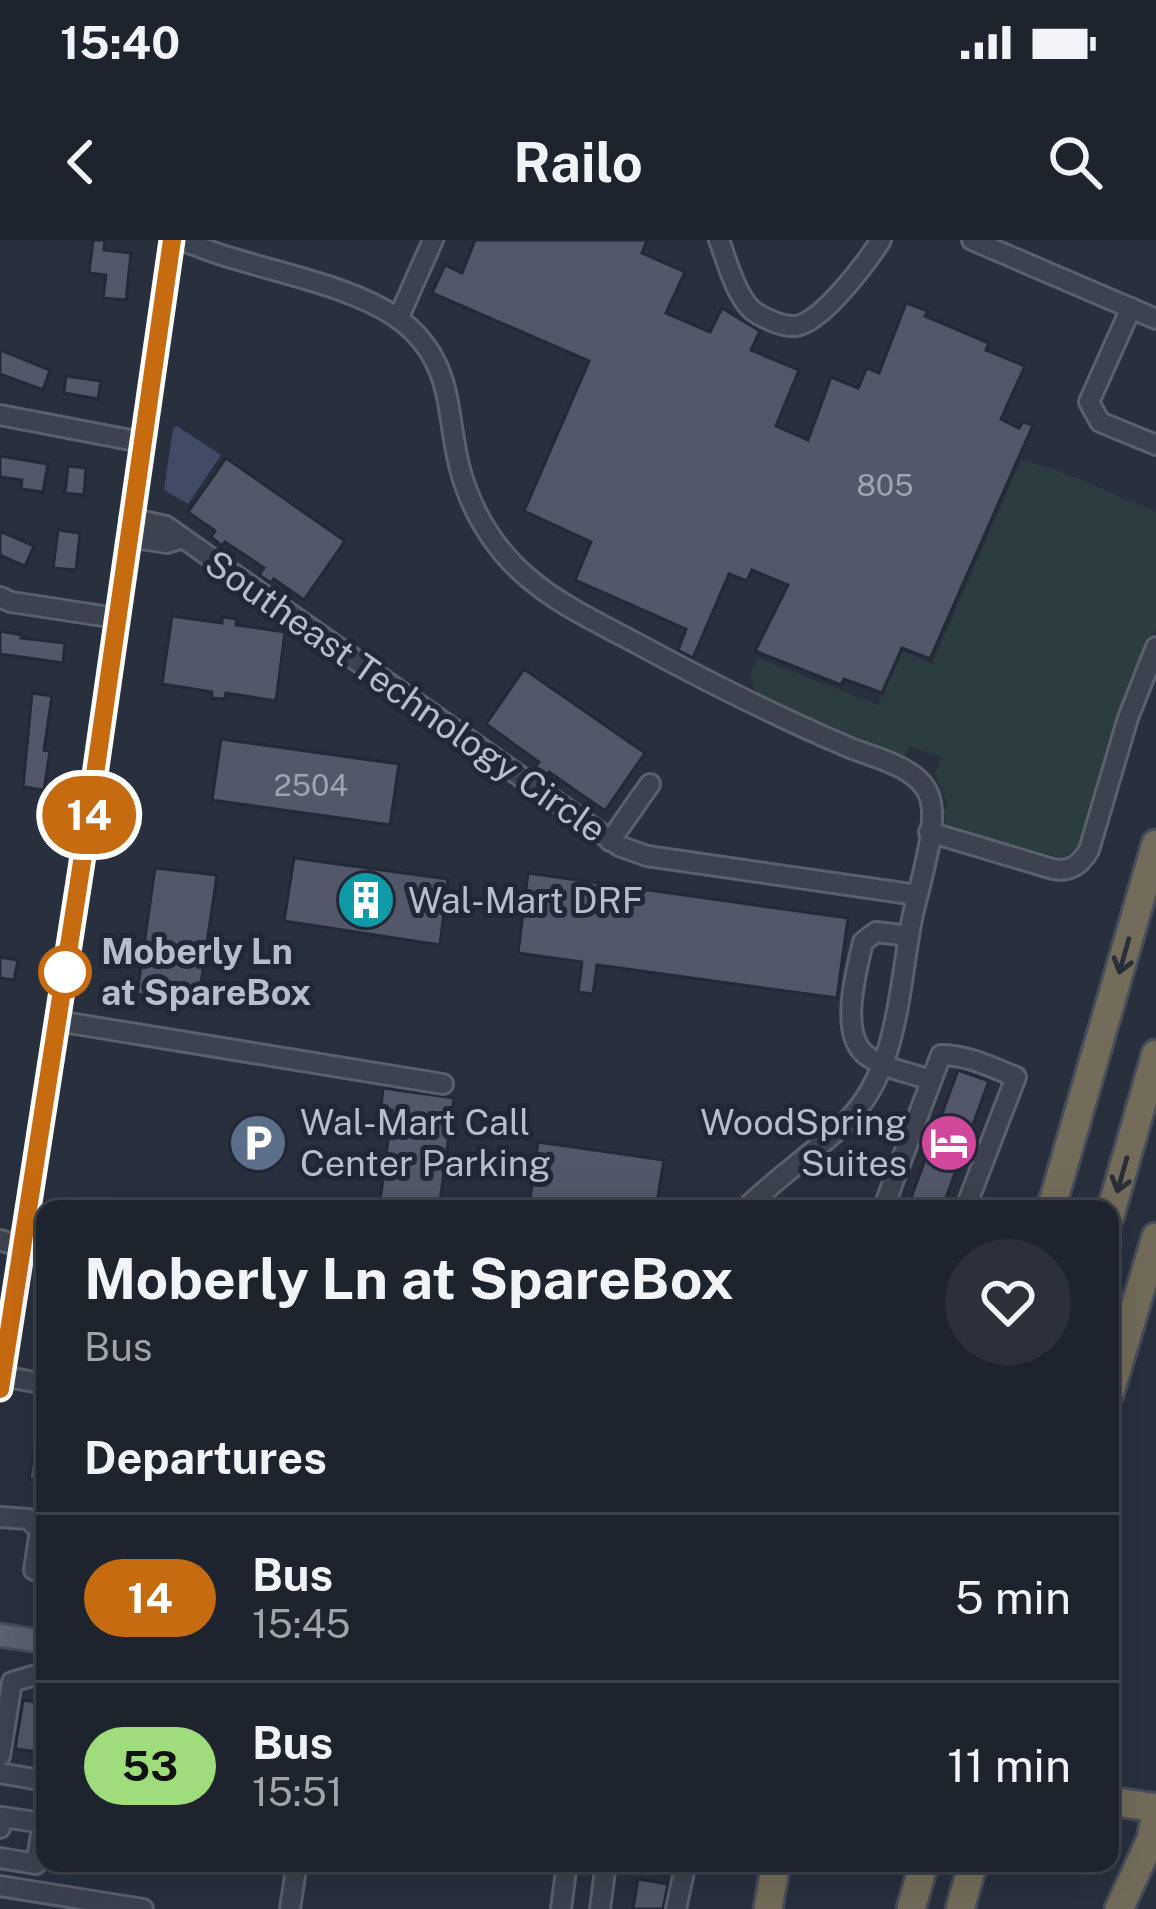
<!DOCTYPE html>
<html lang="en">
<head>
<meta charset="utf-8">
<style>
  :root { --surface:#1e242e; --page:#2b303a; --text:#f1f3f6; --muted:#a1a4aa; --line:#3c414a }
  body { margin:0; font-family:"Public Sans",sans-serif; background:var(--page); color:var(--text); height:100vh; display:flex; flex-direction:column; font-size:45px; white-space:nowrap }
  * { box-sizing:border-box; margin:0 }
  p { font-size:39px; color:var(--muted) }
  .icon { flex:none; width:66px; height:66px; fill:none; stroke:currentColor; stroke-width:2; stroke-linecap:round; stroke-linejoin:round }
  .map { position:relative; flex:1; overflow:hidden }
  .drawer { position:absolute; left:36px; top:960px; width:1083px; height:672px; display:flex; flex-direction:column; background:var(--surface); border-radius:24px; box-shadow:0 12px 48px #0002,0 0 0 3px var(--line) }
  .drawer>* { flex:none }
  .badge { padding:0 24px; border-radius:39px; font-size:42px; line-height:78px }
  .map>.badge { position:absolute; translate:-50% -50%; box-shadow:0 0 0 6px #fff }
  h2 { padding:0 48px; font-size:45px; line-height:108px }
  .round { display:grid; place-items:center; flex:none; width:126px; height:126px; border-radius:63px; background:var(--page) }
  .summary { display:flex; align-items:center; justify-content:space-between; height:204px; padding:0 48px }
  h1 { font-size:57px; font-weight:700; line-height:90px }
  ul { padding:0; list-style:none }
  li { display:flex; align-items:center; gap:36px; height:168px; padding:0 48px; border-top:3px solid var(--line) }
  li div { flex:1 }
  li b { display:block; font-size:45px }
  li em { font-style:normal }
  li .badge { min-width:132px; font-weight:700; text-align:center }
  .status { display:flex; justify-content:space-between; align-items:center; height:84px; padding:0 60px; background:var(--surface); direction:ltr }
  .status svg { height:33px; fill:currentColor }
  header { display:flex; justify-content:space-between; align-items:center; height:156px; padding:0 48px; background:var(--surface); font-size:54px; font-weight:700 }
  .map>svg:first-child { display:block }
</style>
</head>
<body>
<div class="status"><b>15:40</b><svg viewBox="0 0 49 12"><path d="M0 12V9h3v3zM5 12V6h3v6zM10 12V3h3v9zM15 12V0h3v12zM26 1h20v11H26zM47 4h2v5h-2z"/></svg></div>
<header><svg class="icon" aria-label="back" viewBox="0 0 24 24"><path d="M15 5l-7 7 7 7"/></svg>Railo<svg class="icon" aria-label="search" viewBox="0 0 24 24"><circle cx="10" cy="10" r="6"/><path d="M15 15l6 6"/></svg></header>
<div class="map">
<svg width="1156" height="1669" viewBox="0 0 1156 1669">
  <rect width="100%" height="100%" fill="#28303e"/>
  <!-- green -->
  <polygon fill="#2b3d40" points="1021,220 1055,229 1156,272 1156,387 1127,458 1082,603 1063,618 947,587 943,573 948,564 935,535 941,517 910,506 904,518 757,458 750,435 758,418 878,465 903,411 932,424"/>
  <!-- water -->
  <polygon fill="#404c65" points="177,186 221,215 188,264 164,250 173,189"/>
  <!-- building -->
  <g fill="#525869" stroke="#232936" stroke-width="3">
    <polygon points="93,0 105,0 104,10 131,13 126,60 103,58 106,35 89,33"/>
    <polygon points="475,0 647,0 642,13 685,32 666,73 710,92 722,68 760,91 751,110 799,130 776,186 808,200 831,137 858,148 867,128 879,133 906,63 928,71 925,76 989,103 986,110 1025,126 1001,179 1019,188 1023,182 1033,185 930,419 902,408 882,453 844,439 841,445 755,411 788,345 752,330 747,341 729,334 693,418 678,410 686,389 575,340 591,302 524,271 589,121 432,53 445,25 462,33"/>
    <polygon points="0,110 50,130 43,150 0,134"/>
    <polygon points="66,136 101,141 98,159 64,153"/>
    <polygon points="0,216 48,224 43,252 21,249 22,240 0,237"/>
    <polygon points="226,218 345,301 304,360 274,339 271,343 259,335 264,328 225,302 222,306 211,297 215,291 188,272"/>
    <polygon points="68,226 86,228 84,255 65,253"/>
    <polygon points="58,290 80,293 76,330 53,328"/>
    <polygon points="0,291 34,306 25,326 0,315"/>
    <polygon points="172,376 222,383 222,377 237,379 236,385 285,392 276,461 226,453 225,459 211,458 212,452 162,444"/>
    <polygon points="0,391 22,395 21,398 65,403 63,423 0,414"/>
    <polygon points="524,429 645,513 605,571 549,532 545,537 534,529 539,522 486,484"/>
    <polygon points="32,453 52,456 44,510 50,511 44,550 23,547"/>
    <polygon points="221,499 399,524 390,585 212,560"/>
    <polygon points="294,618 448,639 440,705 284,681"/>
    <polygon points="155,628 217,635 198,764 137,754"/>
    <polygon points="528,633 848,678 837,758 597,725 593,754 578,752 582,722 518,713"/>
    <polygon points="0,717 18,720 14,740 0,738"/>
    <polygon points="958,830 989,841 942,969 915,969 908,966"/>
    <polygon points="383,848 454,858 439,969 379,969 392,870 381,868"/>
    <polygon points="538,902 664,920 656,969 529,966"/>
    <polygon points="39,1176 45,1176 45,1241 29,1239"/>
    <polygon points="23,1460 45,1463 45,1513 15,1509"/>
    <polygon points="638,1639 668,1644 663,1669 633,1669"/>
  </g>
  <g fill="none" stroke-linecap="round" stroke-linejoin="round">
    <defs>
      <g id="minor">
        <path d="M182,0C246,29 340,39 396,77C462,124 442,184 466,248C478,282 500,314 527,337C559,365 599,383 636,403C706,441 775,476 848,507C874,518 921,527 930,558C939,589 917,651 911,684C899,749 898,829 848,880C816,912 777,937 745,969"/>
        <path d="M719,0C727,21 735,53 751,69C760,77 782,87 795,86C821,84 867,22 881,0"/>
        <polyline points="972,0 1156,79"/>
        <polyline points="1131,68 1089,162 1100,182 1156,205"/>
        <polyline points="398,79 433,0"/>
        <polyline points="0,175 141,202"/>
        <polyline points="130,278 166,286 619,606 647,616 917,655"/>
        <polyline points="128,297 167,303 180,299"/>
        <polyline points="0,357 11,362 116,378"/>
        <path d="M929,592L1053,629C1070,632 1080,625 1089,610L1128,478L1156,407"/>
        <polyline points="610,601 650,544"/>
        <path d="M909,696L876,692L863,702C856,732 839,794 866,815C884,829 909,832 930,840"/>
        <polyline points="57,781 443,844"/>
        <path d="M883,969L941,815C968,815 991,827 1016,837L965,969"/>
        <polyline points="0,1000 45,1015"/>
        <polyline points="2,1136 45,1144"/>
        <polyline points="0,1150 87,590 172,0"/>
        <polyline points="0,1277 28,1279 40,1290 34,1330 45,1332"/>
        <polyline points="0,1516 12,1442 32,1436 45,1438"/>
        <polyline points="0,1533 45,1541"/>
        <polyline points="0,1588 2,1577 43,1583 36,1624 0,1618"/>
        <polyline points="0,1646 143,1669"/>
        <polyline points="290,1669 297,1623"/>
        <polyline points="561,1669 567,1623"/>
        <polyline points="600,1669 606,1623"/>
        <polyline points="676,1669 686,1623"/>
      </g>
      <polyline id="major" points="0,1395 45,1402"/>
      <g id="highway">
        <polyline points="1051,969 1156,604"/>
        <polyline points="1110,975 1156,814"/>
        <polyline points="1110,1152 1156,997"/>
        <polyline points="1110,1561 1156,1568"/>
        <polyline points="768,1669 776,1623"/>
        <polyline points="911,1669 924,1623"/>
        <polyline points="960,1669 973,1623"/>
        <polyline points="1119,1669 1151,1599 1156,1574"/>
      </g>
    </defs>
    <!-- minor casing -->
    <use href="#minor" stroke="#5a606c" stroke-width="24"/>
    <!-- major casing -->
    <use href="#major" stroke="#464b58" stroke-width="27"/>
    <!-- highway casing -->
    <use href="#highway" stroke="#474d59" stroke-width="33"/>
    <!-- minor -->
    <use href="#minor" stroke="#3c424e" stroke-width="18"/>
    <!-- major -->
    <use href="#major" stroke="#5b616e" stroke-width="21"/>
    <!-- highway -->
    <use href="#highway" stroke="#736c5a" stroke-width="27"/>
  </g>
  <!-- one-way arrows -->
  <defs><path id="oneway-shaft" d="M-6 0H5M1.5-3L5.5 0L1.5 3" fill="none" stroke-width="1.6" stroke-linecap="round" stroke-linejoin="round" transform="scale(3)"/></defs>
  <g stroke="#292e38">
    <use href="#oneway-shaft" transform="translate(1124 716) rotate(106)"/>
    <use href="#oneway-shaft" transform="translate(1122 935) rotate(106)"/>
  </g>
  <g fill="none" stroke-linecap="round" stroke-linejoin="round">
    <defs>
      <polyline id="line" points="0,1149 87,590 172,0"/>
    </defs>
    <!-- line casing -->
    <use href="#line" stroke="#fff" stroke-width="27"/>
    <!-- line -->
    <use href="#line" stroke="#c76b11" stroke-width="18"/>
  </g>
  <!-- icons -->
  <defs>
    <symbol id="building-disc" viewBox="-11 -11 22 22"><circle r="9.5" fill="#0f9aa8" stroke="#212734"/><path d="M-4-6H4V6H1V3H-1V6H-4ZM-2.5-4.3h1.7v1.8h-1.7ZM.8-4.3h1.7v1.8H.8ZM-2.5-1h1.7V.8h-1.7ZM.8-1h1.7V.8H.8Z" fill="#fff"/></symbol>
    <symbol id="parking-disc" viewBox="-11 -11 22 22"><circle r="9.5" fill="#5c6f8a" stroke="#212734"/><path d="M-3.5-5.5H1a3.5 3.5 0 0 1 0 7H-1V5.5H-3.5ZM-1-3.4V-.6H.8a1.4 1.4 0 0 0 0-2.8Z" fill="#fff"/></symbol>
    <symbol id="hotel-disc" viewBox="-11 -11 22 22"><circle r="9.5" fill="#d1479c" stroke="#212734"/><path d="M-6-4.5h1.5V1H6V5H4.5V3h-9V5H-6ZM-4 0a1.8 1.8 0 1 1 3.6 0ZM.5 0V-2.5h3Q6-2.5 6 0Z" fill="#fff"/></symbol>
  </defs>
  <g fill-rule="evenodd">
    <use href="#building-disc" x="333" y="627" width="66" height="66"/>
    <use href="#parking-disc" x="225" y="870" width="66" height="66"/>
    <use href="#hotel-disc" x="916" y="870" width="66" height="66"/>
  </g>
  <!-- markers -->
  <circle fill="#fff" stroke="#c76b11" stroke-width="6" cx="65" cy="732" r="24"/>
  <g text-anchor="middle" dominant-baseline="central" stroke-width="10" stroke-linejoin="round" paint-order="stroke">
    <!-- number labels -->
    <g font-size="30" fill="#9fa4b1">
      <text x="885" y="245">805</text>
      <text x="311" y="545">2504</text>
    </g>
    <!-- street labels -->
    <g font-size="36" fill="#b9bdc9" stroke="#212734">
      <text transform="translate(406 456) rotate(35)">Southeast Technology Circle</text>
    </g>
    <!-- poi labels -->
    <g font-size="36" fill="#b9bdc9" stroke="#212734" text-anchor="start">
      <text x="408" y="660">Wal-Mart DRF</text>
      <text x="300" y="882">Wal-Mart Call<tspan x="300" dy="41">Center Parking</tspan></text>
      <text x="907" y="882" text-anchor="end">WoodSpring<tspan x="907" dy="41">Suites</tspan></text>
    </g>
    <!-- stop labels -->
    <g font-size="36" font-weight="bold" fill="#b9bdc9" stroke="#212734" text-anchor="start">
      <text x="101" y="711">Moberly Ln<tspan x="101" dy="41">at SpareBox</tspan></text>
    </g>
  </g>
</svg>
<b class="badge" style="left:89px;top:575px;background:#c76b11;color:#fff">14</b>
<section class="drawer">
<div class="summary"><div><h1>Moberly Ln at SpareBox</h1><p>Bus</p></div><a class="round"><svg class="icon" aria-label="heart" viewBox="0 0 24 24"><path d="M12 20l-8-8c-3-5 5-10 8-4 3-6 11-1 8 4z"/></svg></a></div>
<h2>Departures</h2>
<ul>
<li><span class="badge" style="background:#c76b11;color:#fff">14</span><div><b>Bus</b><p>15:45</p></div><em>5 min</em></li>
<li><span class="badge" style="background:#9edc7c;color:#111">53</span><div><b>Bus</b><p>15:51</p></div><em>11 min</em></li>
</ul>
</section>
</div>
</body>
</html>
